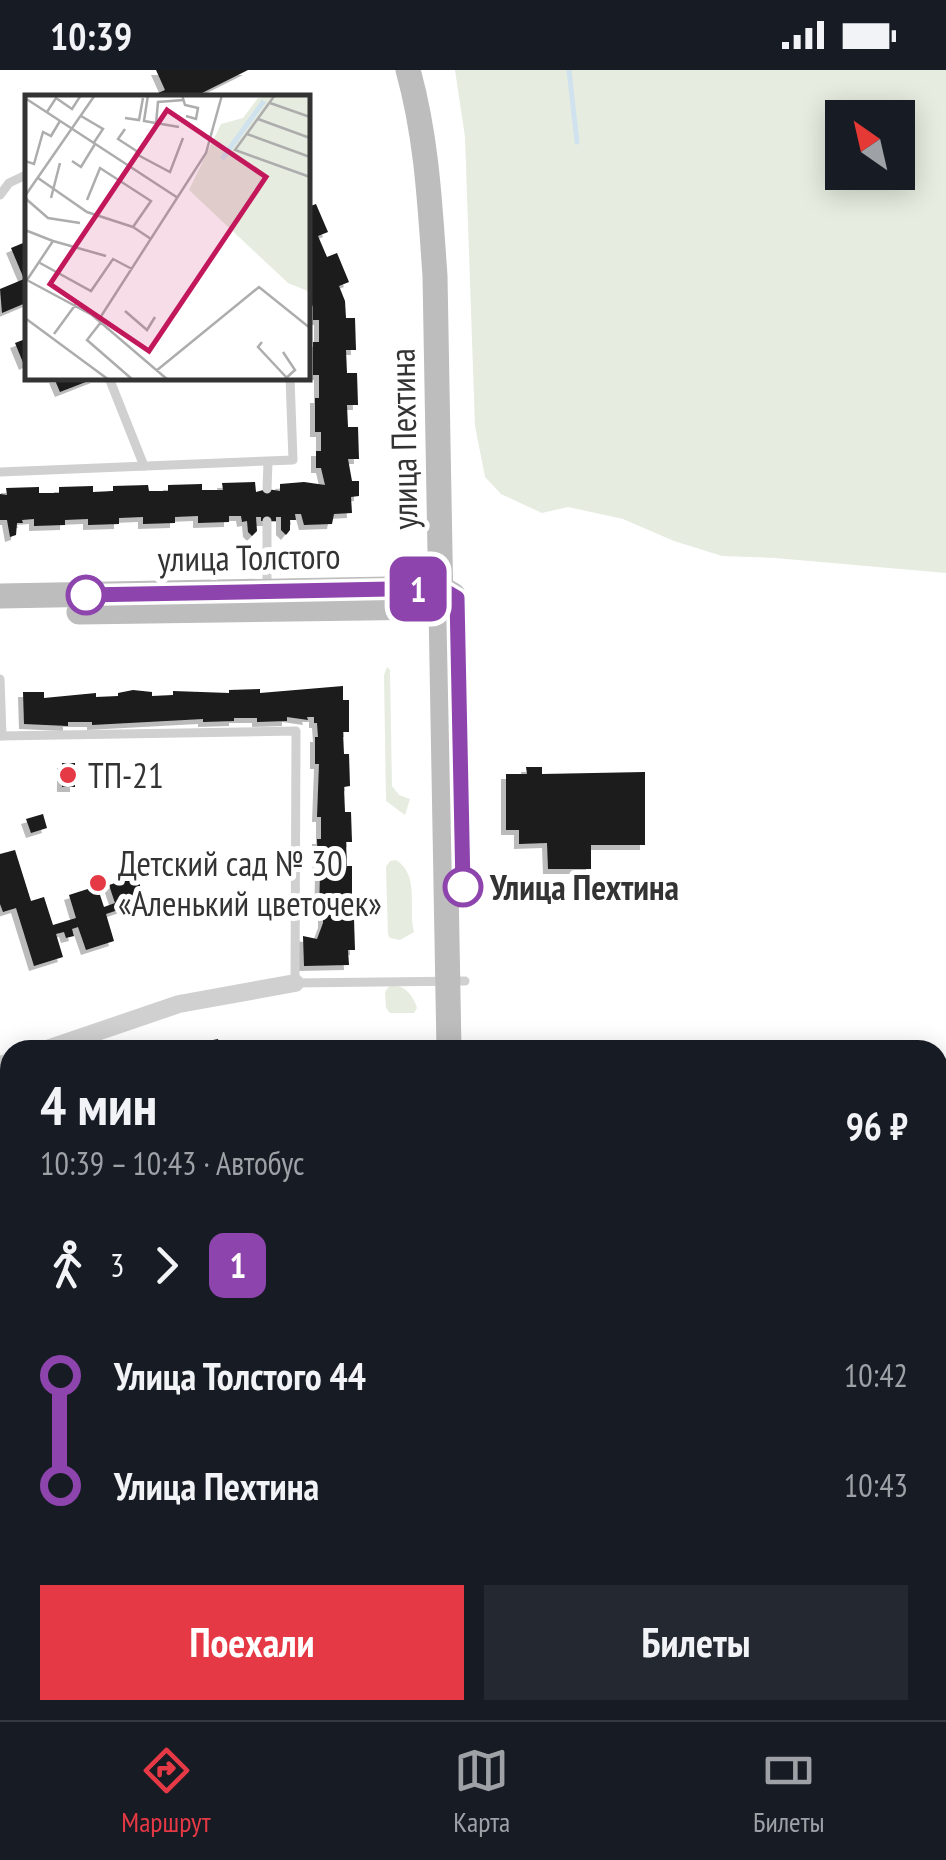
<!DOCTYPE html>
<html lang="ru">
<head>
<meta charset="utf-8">
<style>
  :root { --surface:#171b24; --page:#242831; --text:#f1f3f6; --muted:#9ea1a6; --line:#363941; --accent:#e63946 }
  body { margin:0; font-family:"PT Sans Narrow",sans-serif; background:var(--page); color:var(--text); height:100vh; display:flex; flex-direction:column; font-size:38px; white-space:nowrap }
  * { box-sizing:border-box; margin:0 }
  p { font-size:32px; color:var(--muted) }
  .icon { flex:none; width:55px; height:55px; fill:none; stroke:currentColor; stroke-width:2; stroke-linecap:round; stroke-linejoin:round }
  .map { position:relative; flex:1; overflow:hidden }
  .drawer { position:absolute; left:0px; top:970px; width:948px; height:680px; display:flex; flex-direction:column; background:var(--surface); border-radius:30px 30px 0 0; box-shadow:0 5px 25px #0003 }
  .drawer>* { flex:none }
  .badge { padding:0 20px; border-radius:15px; font-size:35px; line-height:65px }
  .needle { width:65px; rotate:326deg }
  .controls { position:absolute; left:825px; top:30px; display:grid; gap:20px }
  .controls a { display:grid; place-items:center; width:90px; height:90px; border-radius:0px; background:var(--surface); box-shadow:0 5px 25px #0003; font-size:50px }
  .map>.badge { position:absolute; translate:-50% -50%; box-shadow:0 0 0 5px #fff }
  .legs { display:flex; align-items:center; gap:15px; height:110px; padding:0 40px; font-size:32px }
  .legs p { margin-inline-start:auto }
  .head { display:flex; align-items:center; justify-content:space-between; height:170px; padding:0 40px }
  h1 { font-size:55px; font-weight:700; line-height:75px }
  .button { display:flex; gap:20px; margin-top:auto; padding:20px 40px }
  .button a { flex:1; height:115px; border-radius:0px; background:var(--accent); color:#fff; font-size:40px; font-weight:700; line-height:115px; text-align:center }
  .button a+a { background:var(--page); color:var(--text) }
  ul { padding:0 40px; list-style:none }
  li { display:flex; align-items:center; gap:35px; height:110px; font-size:38px }
  li i { display:grid; place-items:center; width:15px; height:100%; margin:0 12px; background:currentColor }
  li i::after { content:''; width:25px; height:25px; margin:-12px; border:8px solid; border-radius:50%; background:var(--surface) }
  li p { margin-inline-start:auto }
  li:first-child i { background:linear-gradient(#0000 50%,currentColor 0) }
  li:last-child i { background:linear-gradient(currentColor 50%,#0000 0) }
  .status { display:flex; justify-content:space-between; align-items:center; height:70px; padding:0 50px; background:var(--surface); direction:ltr }
  .status svg { height:28px; fill:currentColor }
  .dock { display:flex; justify-content:space-around; align-items:center; height:140px; border-top:2px solid var(--line); background:var(--surface); font-size:28px; color:var(--muted) }
  .dock a { display:grid; justify-items:center; gap:5px }
  .dock .active { color:var(--accent) }
  .map>svg:first-child { display:block }
</style>
</head>
<body>
<div class="status"><b>10:39</b><svg viewBox="0 0 49 12"><path d="M0 12V9h3v3zM5 12V6h3v6zM10 12V3h3v9zM15 12V0h3v12zM26 1h20v11H26zM47 4h2v5h-2z"/></svg></div>
<div class="map">
<svg width="946" height="1650" viewBox="0 0 946 1650">
  <defs>
    <filter id="shadow"><feDropShadow dx="-5" dy="5" stdDeviation="0" flood-color="#0004"/></filter>
  </defs>
  <rect width="100%" height="100%" fill="#fff"/>
  <!-- green -->
  <g fill="#e6ecdf" fill-rule="evenodd">
    <path d="M455,0H946V503L775,488L722,486L674,471L623,449L568,437L542,443L501,424L485,407L475,356L465,67ZM842,48H898V102H842Z"/>
    <polygon points="387,597 390,600 392,716 399,725 410,729 405,745 386,731 384,605"/>
    <path d="M396,790C420,805 408,838 414,862L400,870L390,868L388,864L386,797L390,791Z"/>
    <path d="M390,915C405,915 413,925 417,938L414,943H390L386,938L385,922Z"/>
  </g>
  <g fill="none" stroke-linecap="round" stroke-linejoin="round">
    <!-- stream -->
    <polyline stroke="#cfe2ee" stroke-width="5" points="569,0 577,72"/>
  </g>
  <!-- building -->
  <g fill="#1a1a1a" filter="url(#shadow)">
    <polygon points="156,0 248,0 192,28 147,28 165,20"/>
    <polygon points="316,134 328,162 318,166 327,187 337,183 349,212 339,216 345,231 346,248 355,248 356,280 346,280 347,303 357,303 358,335 347,335 348,357 358,357 359,389 348,389 352,411 359,411 359,426 351,427 352,443 334,444 332,454 304,455 301,444 295,444 296,450 290,450 290,460 286,465 281,460 281,447 276,447 276,451 261,451 261,447 256,447 257,461 252,466 248,462 247,451 242,452 241,446 229,446 229,452 198,453 198,446 175,447 175,453 143,454 143,447 119,448 119,454 88,455 88,449 65,450 65,455 34,456 34,449 22,450 23,453 17,453 16,465 10,467 7,450 0,450 0,424 7,425 6,418 39,417 39,423 59,423 59,417 93,416 93,422 113,421 113,416 148,415 149,421 168,421 168,415 202,414 202,420 223,420 222,413 255,412 256,422 267,419 280,421 280,414 304,412 325,415 321,398 316,398 316,381 321,381 321,362 315,362 315,328 319,328 319,305 313,305 313,272 319,272 319,250 313,250 313,237 308,225 308,137"/>
    <polygon points="28,171 28,232 2,243 0,219 24,209 11,178"/>
    <polygon points="28,268 28,293 24,295 15,273"/>
    <polygon points="54,308 96,308 60,322"/>
    <polygon points="343,616 343,630 349,630 349,662 343,662 344,684 349,684 350,716 344,717 345,742 351,742 352,772 346,772 347,796 352,796 352,827 347,827 347,849 354,849 355,880 348,880 349,895 304,896 303,866 317,869 323,853 323,844 319,844 320,802 318,802 317,769 321,769 321,747 317,747 319,694 315,694 315,667 318,667 317,653 314,653 314,647 307,647 308,650 287,647 287,651 257,652 257,648 234,648 234,651 203,652 203,649 92,655 92,652 68,652 68,656 24,654 23,622 44,622 44,628 96,623 96,627 118,626 118,623 133,620 152,622 152,626 173,625 173,621 229,623 229,620 260,619 260,623"/>
    <rect x="62" y="693" width="13" height="24"/>
    <polygon points="526,697 542,697 542,704 645,702 645,775 591,775 591,799 548,799 547,773 519,774 519,760 506,760 506,704 527,704"/>
    <polygon points="43,744 47,758 31,763 26,749"/>
    <polygon points="15,780 31,831 44,827 53,855 76,848 69,825 97,816 104,837 115,833 109,815 137,806 145,831 106,844 114,871 86,880 78,857 72,859 74,866 66,868 64,862 56,864 63,887 34,896 16,838 3,842 0,834 0,784"/>
    <polygon points="218,969 221,980 184,980 183,976"/>
    <polygon points="10,1342 10,1407 9,1407 0,1378 0,1345"/>
    <polygon points="945,1540 946,1540 946,1638 938,1636 938,1569"/>
    <polygon points="18,1640 69,1640 69,1642 19,1648"/>
    <polygon points="618,1640 654,1640 653,1650 617,1650"/>
  </g>
  <g fill="none" stroke-linecap="round" stroke-linejoin="round">
    <!-- lane -->
    <g stroke="#d0d0d0" stroke-width="9">
      <polyline points="0,125 9,113 28,104"/>
      <polyline points="109,308 144,396"/>
      <polyline points="0,402 293,390 290,308"/>
      <polyline points="267,419 268,392"/>
      <polyline points="267,517 267,451"/>
      <polyline points="0,609 2,666"/>
      <polyline points="0,666 296,661 295,913 465,911"/>
      <polyline points="0,1299 10,1296"/>
      <polyline points="0,1551 10,1556"/>
    </g>
    <!-- street -->
    <g stroke="#d0d0d0" stroke-width="18">
      <polyline points="44,980 179,934 295,913"/>
      <polyline points="0,995 10,992"/>
      <polyline points="662,1650 663,1640"/>
    </g>
    <!-- secondary -->
    <g stroke="#bdbdbd" stroke-width="25">
      <path d="M408,0C427,68 430,136 435,206L449,980"/>
      <polyline points="0,526 441,518 453,525"/>
      <polyline points="79,542 440,537 453,530"/>
      <polyline points="459,1640 459,1650"/>
      <polyline points="478,1640 479,1650"/>
    </g>
  </g>
  <g fill="none" stroke-linecap="round" stroke-linejoin="round">
    <defs>
      <polyline id="line-1" points="86,525 440,518 457,528 463,817"/>
    </defs>
    <!-- line-1 casing -->
    <use href="#line-1" stroke="#fff" stroke-width="22"/>
    <!-- line-1 -->
    <use href="#line-1" stroke="#8e44ad" stroke-width="15"/>
  </g>
  <!-- markers -->
  <g fill="#fff" stroke="#8e44ad" stroke-width="5">
    <circle cx="86" cy="525" r="18"/>
    <circle cx="463" cy="817" r="18"/>
  </g>
  <g fill="#e63946" stroke="#fff" stroke-width="4">
    <circle cx="68" cy="705" r="10"/>
    <circle cx="98" cy="813" r="10"/>
  </g>
  <g text-anchor="middle" dominant-baseline="central" stroke-width="10" stroke-linejoin="round" paint-order="stroke">
    <!-- street labels -->
    <g font-size="35" fill="#333" stroke="#fff">
      <text transform="translate(403 369) rotate(-91)">улица Пехтина</text>
      <text transform="translate(249 487) rotate(-1)">улица Толстого</text>
    </g>
    <!-- poi labels -->
    <g font-size="35" fill="#333" stroke="#fff" text-anchor="start">
      <text x="88" y="705">ТП-21</text>
      <text x="118" y="793">Детский сад № 30<tspan x="118" dy="40">«Аленький цветочек»</tspan></text>
    </g>
    <!-- stop labels -->
    <g font-size="35" font-weight="bold" fill="#333" stroke="#fff" text-anchor="start">
      <text x="490" y="817">Улица Пехтина</text>
    </g>
  </g>
  <!-- overview -->
  <g transform="translate(25 25)">
    <rect width="285" height="285" fill="#fff"/>
    <path d="M239,0H285V197L263,188L164,95L196,29L218,23L233,3L246,1Z" fill="#e6ecdf"/>
    <path fill="none" stroke="#cfe2ee" stroke-width="5" d="M197,64L239,6"/>
    <path fill="none" stroke="#adadad" stroke-width="2.5" d="M123,0L119,26L154,32M157,0L160,10L173,13L171,24L161,21M250,0L210,55L285,82M0,3L153,103M245,8L285,22M22,17L31,3L47,14L56,0M56,21L78,34L68,49M100,23L114,25L118,3M233,24L285,43M131,29L133,7L159,5M100,34L93,44L113,57M222,39L285,62M111,59L145,77L158,43M0,66L9,69L18,37L26,41L35,26M47,66L56,72L70,49M13,83L62,117L108,132M0,101L70,0M0,103L23,123L55,128M26,103L35,68M62,105L75,73L126,106L108,132L126,144M0,135L28,146M15,168L66,196L88,164L107,174M0,184L67,220L143,285M2,185L28,146L81,161M100,216L122,235L130,222M0,223L84,285M73,226L181,58L197,0M76,227L62,245L108,285M29,239L51,209M237,247L233,252L262,283M258,257L270,275L259,285M131,276L234,192L285,233"/>
    <path fill="#c2185b" fill-opacity="0.15" stroke="#c2185b" stroke-width="5" d="M142,15L241,82L124,256L25,189Z"/>
    <rect width="285" height="285" fill="none" stroke="#333" stroke-width="5"/>
  </g>
</svg>
<div class="controls">
<a><svg class="needle" viewBox="-14 -14 28 28"><path d="M0-13l5 13h-10z" fill="#e53935"/><path d="M0 13l5-13h-10z" fill="#9ea1a6"/></svg></a>
</div>
<b class="badge" style="left:418px;top:519px;background:#8e44ad;color:#fff">1</b>
<section class="drawer">
<div class="head"><div><h1>4 мин</h1><p>10:39 – 10:43 · Автобус</p></div><b>96 ₽</b></div>
<div class="legs"><svg class="icon" aria-label="walk" viewBox="0 0 24 24"><circle cx="13" cy="4" r="2"/><path d="M13 8l-2 6 4 7M11 14l-3 7M7 12l3-4h3l4 4"/></svg>3<svg class="icon" aria-label="forward" viewBox="0 0 24 24"><path d="M9 5l7 7-7 7"/></svg><b class="badge" style="background:#8e44ad;color:#fff">1</b></div>
<ul>
<li><i style="color:#8e44ad"></i><b>Улица Толстого 44</b><p>10:42</p></li>
<li><i style="color:#8e44ad"></i><b>Улица Пехтина</b><p>10:43</p></li>
</ul>
<div class="button"><a>Поехали</a><a>Билеты</a></div>
</section>
</div>
<nav class="dock">
<a class="active"><svg class="icon" aria-label="directions" viewBox="0 0 24 24"><path d="M12 3l9 9-9 9-9-9zM9 14v-3h6M13 9l2 2-2 2"/></svg>Маршрут</a>
<a><svg class="icon" aria-label="map" viewBox="0 0 24 24"><path d="M3 6l6-2 6 2 6-2v14l-6 2-6-2-6 2zM9 4v14M15 6v14"/></svg>Карта</a>
<a><svg class="icon" aria-label="tickets" viewBox="0 0 24 24"><path d="M3 7h18v10H3zM15 7v10"/></svg>Билеты</a>
</nav>
</body>
</html>
